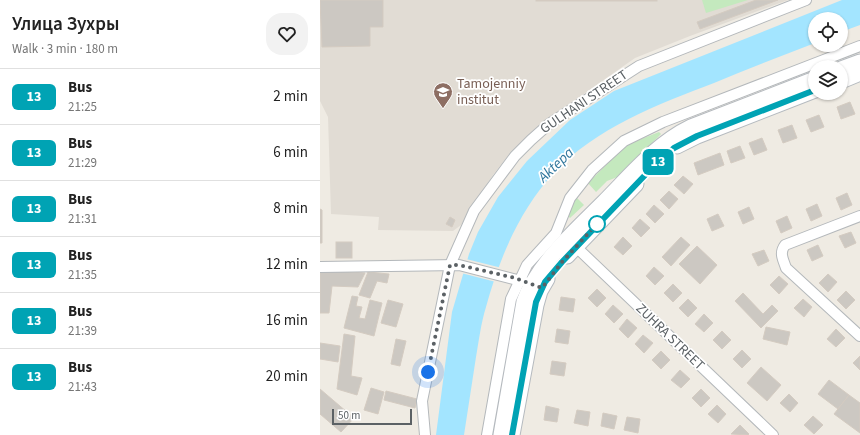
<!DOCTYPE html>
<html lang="en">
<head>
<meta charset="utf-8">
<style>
  :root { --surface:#fff; --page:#f2f2f2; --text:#222; --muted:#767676; --line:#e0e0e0 }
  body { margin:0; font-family:"Source Sans 3",sans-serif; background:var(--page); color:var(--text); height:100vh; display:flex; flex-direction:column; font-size:15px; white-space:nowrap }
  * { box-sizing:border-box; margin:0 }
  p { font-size:13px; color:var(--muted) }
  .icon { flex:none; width:22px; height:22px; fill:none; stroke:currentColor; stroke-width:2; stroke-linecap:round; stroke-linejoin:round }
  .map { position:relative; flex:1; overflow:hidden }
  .side { display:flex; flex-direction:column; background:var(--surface); width:320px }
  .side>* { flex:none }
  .badge { padding:0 8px; border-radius:6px; font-size:14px; line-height:26px }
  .buttons { position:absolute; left:488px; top:12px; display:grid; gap:8px }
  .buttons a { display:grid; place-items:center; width:40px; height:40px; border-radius:50%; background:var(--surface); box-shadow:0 1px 3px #0004; font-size:20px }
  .scale { position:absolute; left:12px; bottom:10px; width:80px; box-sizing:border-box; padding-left:4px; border:2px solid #5b6165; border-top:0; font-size:11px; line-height:14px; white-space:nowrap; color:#5b6165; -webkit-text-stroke:3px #fff; paint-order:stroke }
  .you { position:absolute; width:20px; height:20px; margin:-10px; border:3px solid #fff; border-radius:50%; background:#1a73e8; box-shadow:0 0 0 6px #1a73e833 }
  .map>.badge { position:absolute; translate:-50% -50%; box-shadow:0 0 0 2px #fff }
  .round { display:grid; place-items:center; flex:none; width:42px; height:42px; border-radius:16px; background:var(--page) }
  .head { display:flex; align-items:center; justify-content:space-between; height:68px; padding:0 12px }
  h1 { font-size:19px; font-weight:600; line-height:30px }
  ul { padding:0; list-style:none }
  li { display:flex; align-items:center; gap:12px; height:56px; padding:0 12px; border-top:1px solid var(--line) }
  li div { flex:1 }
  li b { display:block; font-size:15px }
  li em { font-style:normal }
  li .badge { min-width:44px; font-weight:700; text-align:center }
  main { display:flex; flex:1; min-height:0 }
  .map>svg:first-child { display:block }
</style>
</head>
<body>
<main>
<section class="side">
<div class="head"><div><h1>Улица Зухры</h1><p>Walk · 3 min · 180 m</p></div><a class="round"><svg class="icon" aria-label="heart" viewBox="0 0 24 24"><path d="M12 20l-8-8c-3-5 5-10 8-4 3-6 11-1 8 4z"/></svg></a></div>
<ul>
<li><span class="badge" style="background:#00a3b4;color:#fff">13</span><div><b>Bus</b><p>21:25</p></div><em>2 min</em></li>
<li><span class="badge" style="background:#00a3b4;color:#fff">13</span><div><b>Bus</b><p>21:29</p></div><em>6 min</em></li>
<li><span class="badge" style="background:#00a3b4;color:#fff">13</span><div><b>Bus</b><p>21:31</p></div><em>8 min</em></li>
<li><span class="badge" style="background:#00a3b4;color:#fff">13</span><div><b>Bus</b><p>21:35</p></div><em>12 min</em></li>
<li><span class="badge" style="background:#00a3b4;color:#fff">13</span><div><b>Bus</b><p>21:39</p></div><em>16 min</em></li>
<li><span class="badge" style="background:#00a3b4;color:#fff">13</span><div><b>Bus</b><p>21:43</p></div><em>20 min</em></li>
</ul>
</section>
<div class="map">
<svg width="540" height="435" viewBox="0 0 540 435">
  <rect width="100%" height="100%" fill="#efebe3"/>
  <!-- education -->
  <polygon fill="#e1dcd4" points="0,0 468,0 370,36 315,58 221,124 192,151 173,175 141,225 133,231 58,230 59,217 11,214 8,117 0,101"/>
  <!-- green -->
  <g fill="#c4e9be">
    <polygon points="382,0 428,0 386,13"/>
    <polygon points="339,132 341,134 300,176 287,181 276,192 268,183 300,151 311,143"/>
    <polygon points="256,197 264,205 250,218 247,215"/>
  </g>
  <!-- water -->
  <path fill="#a3e5ff" d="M522,0H540V25L521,32V19H495V43C461,56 427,69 394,83C339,104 275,128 234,173C200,209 179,259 166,307C161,323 159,340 156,357C152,383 148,409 144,435H116L132,312L149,254L158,232L178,197L207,161L250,120L294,91Z"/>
  <!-- pier -->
  <polygon fill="#efebe3" points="146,259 182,268 176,282 141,273"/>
  <!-- building -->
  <g fill="#ccc8c2" stroke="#d4cbc1">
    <polygon points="0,0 63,0 63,27 50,27 50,46 2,47"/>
    <rect x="216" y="0" width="121" height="1"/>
    <polygon points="436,0 458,0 380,29 377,22"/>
    <polygon points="530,102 535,114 521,119 517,107"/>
    <polygon points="499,115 504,127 491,132 486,120"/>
    <polygon points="472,125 477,138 463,143 458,130"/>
    <polygon points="442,138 447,150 434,155 429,143"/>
    <polygon points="420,146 425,158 411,163 407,151"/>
    <polygon points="400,153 404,165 378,175 374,163"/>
    <polygon points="363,176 373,184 364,194 354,185"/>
    <polygon points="349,191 358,199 349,209 340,200"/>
    <polygon points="527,193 532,205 521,210 516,198"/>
    <polygon points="497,204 502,216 491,221 486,209"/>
    <polygon points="334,205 344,214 335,223 326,214"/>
    <polygon points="429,207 434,219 423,224 418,212"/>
    <polygon points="0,209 2,210 2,243 0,243"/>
    <polygon points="398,214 404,226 392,231 387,219"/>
    <polygon points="467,216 472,228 461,233 456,221"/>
    <polygon points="130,217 135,220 132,227 126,224"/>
    <polygon points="320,219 330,228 321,237 312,228"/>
    <polygon points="531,232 536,243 525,248 519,236"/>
    <polygon points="303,237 312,246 303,255 294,247"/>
    <polygon points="361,237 370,245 351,266 342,257"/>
    <rect x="16" y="242" width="16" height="16"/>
    <polygon points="498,245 503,256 492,261 487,250"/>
    <polygon points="377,246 397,265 380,284 359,264"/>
    <polygon points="444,250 449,261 438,266 432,254"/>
    <polygon points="334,267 344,276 335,285 326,276"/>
    <polygon points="0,270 45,273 38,287 12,286 9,313 0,313"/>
    <polygon points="48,272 69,274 67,283 57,281 50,298 39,295"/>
    <polygon points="508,274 517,282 508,292 499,283"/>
    <polygon points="459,276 468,284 459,294 450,285"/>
    <polygon points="353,284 362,293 353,302 344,293"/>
    <polygon points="277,289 286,298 277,307 268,298"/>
    <polygon points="526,291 535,300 526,309 517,300"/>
    <polygon points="423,293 443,314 452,305 458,311 441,328 415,301"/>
    <polygon points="32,296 38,297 36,306 42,307 39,318 45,319 50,300 62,303 54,336 24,328"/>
    <polygon points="241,297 255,299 253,312 239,310"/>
    <polygon points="368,299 377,308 368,317 359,308"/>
    <polygon points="483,299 492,307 484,317 474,308"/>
    <polygon points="68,300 83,304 76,327 61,323"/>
    <polygon points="293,305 303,314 294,323 285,314"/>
    <polygon points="384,314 393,323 384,332 375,324"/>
    <polygon points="307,319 317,328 308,338 299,329"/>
    <polygon points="446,327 470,332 467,345 443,339"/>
    <polygon points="237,329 250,331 248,344 235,342"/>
    <polygon points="516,329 525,338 516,347 507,339"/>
    <polygon points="402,331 411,340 402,349 393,340"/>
    <polygon points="24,334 35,336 31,376 42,378 37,395 17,389"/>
    <polygon points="323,335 333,343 324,353 315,344"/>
    <polygon points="76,339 86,341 80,366 71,364"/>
    <polygon points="0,343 20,346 18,362 0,359"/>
    <polygon points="422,350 431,359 422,368 413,359"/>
    <polygon points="341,351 350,360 341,369 332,360"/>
    <polygon points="540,356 540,370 533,363"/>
    <polygon points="232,361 246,363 244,376 230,374"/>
    <polygon points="441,367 461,385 447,401 427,383"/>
    <polygon points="360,370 370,379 361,388 351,380"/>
    <polygon points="509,380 529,395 518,409 498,394"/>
    <polygon points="51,388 64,392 58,414 44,410"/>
    <polygon points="0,389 34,418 21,432 0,414"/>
    <polygon points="381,389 390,398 381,407 372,398"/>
    <polygon points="66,391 97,399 95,408 64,400"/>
    <polygon points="469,394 478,403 470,412 460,403"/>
    <polygon points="529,395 540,403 540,433 514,414"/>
    <polygon points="397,405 406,414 398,423 388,414"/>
    <polygon points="226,406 239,409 237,422 224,420"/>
    <polygon points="257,410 270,412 268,426 254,423"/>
    <polygon points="283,413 297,416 294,429 281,426"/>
    <polygon points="493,416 503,425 494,434 484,425"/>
    <polygon points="307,417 320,419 318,433 304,430"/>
    <polygon points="420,425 429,434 428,435 411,434"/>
  </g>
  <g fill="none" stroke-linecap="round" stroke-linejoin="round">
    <defs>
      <g id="street">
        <path d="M540,216L465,245C459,253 463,259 466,268L540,336"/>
        <polyline points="252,243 453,435"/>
        <polyline points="0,267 139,265 205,282"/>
        <polyline points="105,435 102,401 130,265 154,211 195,156 211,140 229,124 319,66 486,0"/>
        <polyline points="167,435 191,299 207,265 236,233 250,198 272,170 304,141 343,122 540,46"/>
      </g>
      <g id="secondary">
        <polyline points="521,69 540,62"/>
        <polyline points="521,81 540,73"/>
        <polyline points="357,146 377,136 495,90"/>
        <polyline points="247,256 316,184"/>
        <path d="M181,435L204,302C217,264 256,230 284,202C311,175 336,144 371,127L495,79"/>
        <polyline points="192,435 216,305 220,291 227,279"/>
      </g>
    </defs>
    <!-- street casing -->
    <use href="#street" stroke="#b4b8bb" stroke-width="12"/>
    <!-- secondary casing -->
    <use href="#secondary" stroke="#b5babf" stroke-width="17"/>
    <!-- street -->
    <use href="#street" stroke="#fff" stroke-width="10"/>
    <!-- secondary -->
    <use href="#secondary" stroke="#fff" stroke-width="15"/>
  </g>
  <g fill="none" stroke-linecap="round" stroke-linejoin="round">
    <defs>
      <polyline id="line" points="192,435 216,302 225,282 242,262 328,172 354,148 377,136 495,90"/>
    </defs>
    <!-- line casing -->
    <use href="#line" stroke="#fff" stroke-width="9"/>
    <!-- line -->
    <use href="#line" stroke="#00a3b4" stroke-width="6"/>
    <!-- walk -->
    <polyline stroke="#5b6165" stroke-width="4" stroke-dasharray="0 7.2" points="108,372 130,265 139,265 195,278 222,288 242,262 277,224"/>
  </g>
  <!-- icons -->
  <defs>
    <symbol id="university-pin" viewBox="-11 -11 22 30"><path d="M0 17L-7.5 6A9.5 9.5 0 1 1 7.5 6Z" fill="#8d6e63" stroke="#fff"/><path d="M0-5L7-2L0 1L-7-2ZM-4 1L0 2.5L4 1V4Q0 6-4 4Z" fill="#fff"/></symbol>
  </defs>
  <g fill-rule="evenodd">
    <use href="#university-pin" x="112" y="81" width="22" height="30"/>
  </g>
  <!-- markers -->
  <circle fill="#fff" stroke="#00a3b4" stroke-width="2" cx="277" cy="224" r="8"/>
  <g text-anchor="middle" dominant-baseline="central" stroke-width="3.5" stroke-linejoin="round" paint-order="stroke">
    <!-- education labels -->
    <g font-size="14" fill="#785e54" stroke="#fff" text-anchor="start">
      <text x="137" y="84">Tamojenniy<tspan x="137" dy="16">institut</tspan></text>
    </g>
    <!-- street labels -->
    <g font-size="14" fill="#5b6165" stroke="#fff">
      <text transform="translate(264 102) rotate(-34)">GULHANI STREET</text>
      <text transform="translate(350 337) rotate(44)">ZUHRA STREET</text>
    </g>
    <!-- water labels -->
    <g font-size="15" font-style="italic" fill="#31779d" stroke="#fff">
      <text transform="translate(236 165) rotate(-44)">Aktepa</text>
    </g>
  </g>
</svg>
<div class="buttons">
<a><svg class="icon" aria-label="locate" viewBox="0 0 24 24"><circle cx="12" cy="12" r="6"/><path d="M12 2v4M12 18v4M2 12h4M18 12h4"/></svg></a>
<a><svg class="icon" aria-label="layers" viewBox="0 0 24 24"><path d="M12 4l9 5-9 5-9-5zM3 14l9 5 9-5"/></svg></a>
</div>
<div class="scale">50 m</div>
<div class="you" style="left:108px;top:372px"></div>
<b class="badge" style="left:338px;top:162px;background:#00a3b4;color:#fff">13</b>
</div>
</main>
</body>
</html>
